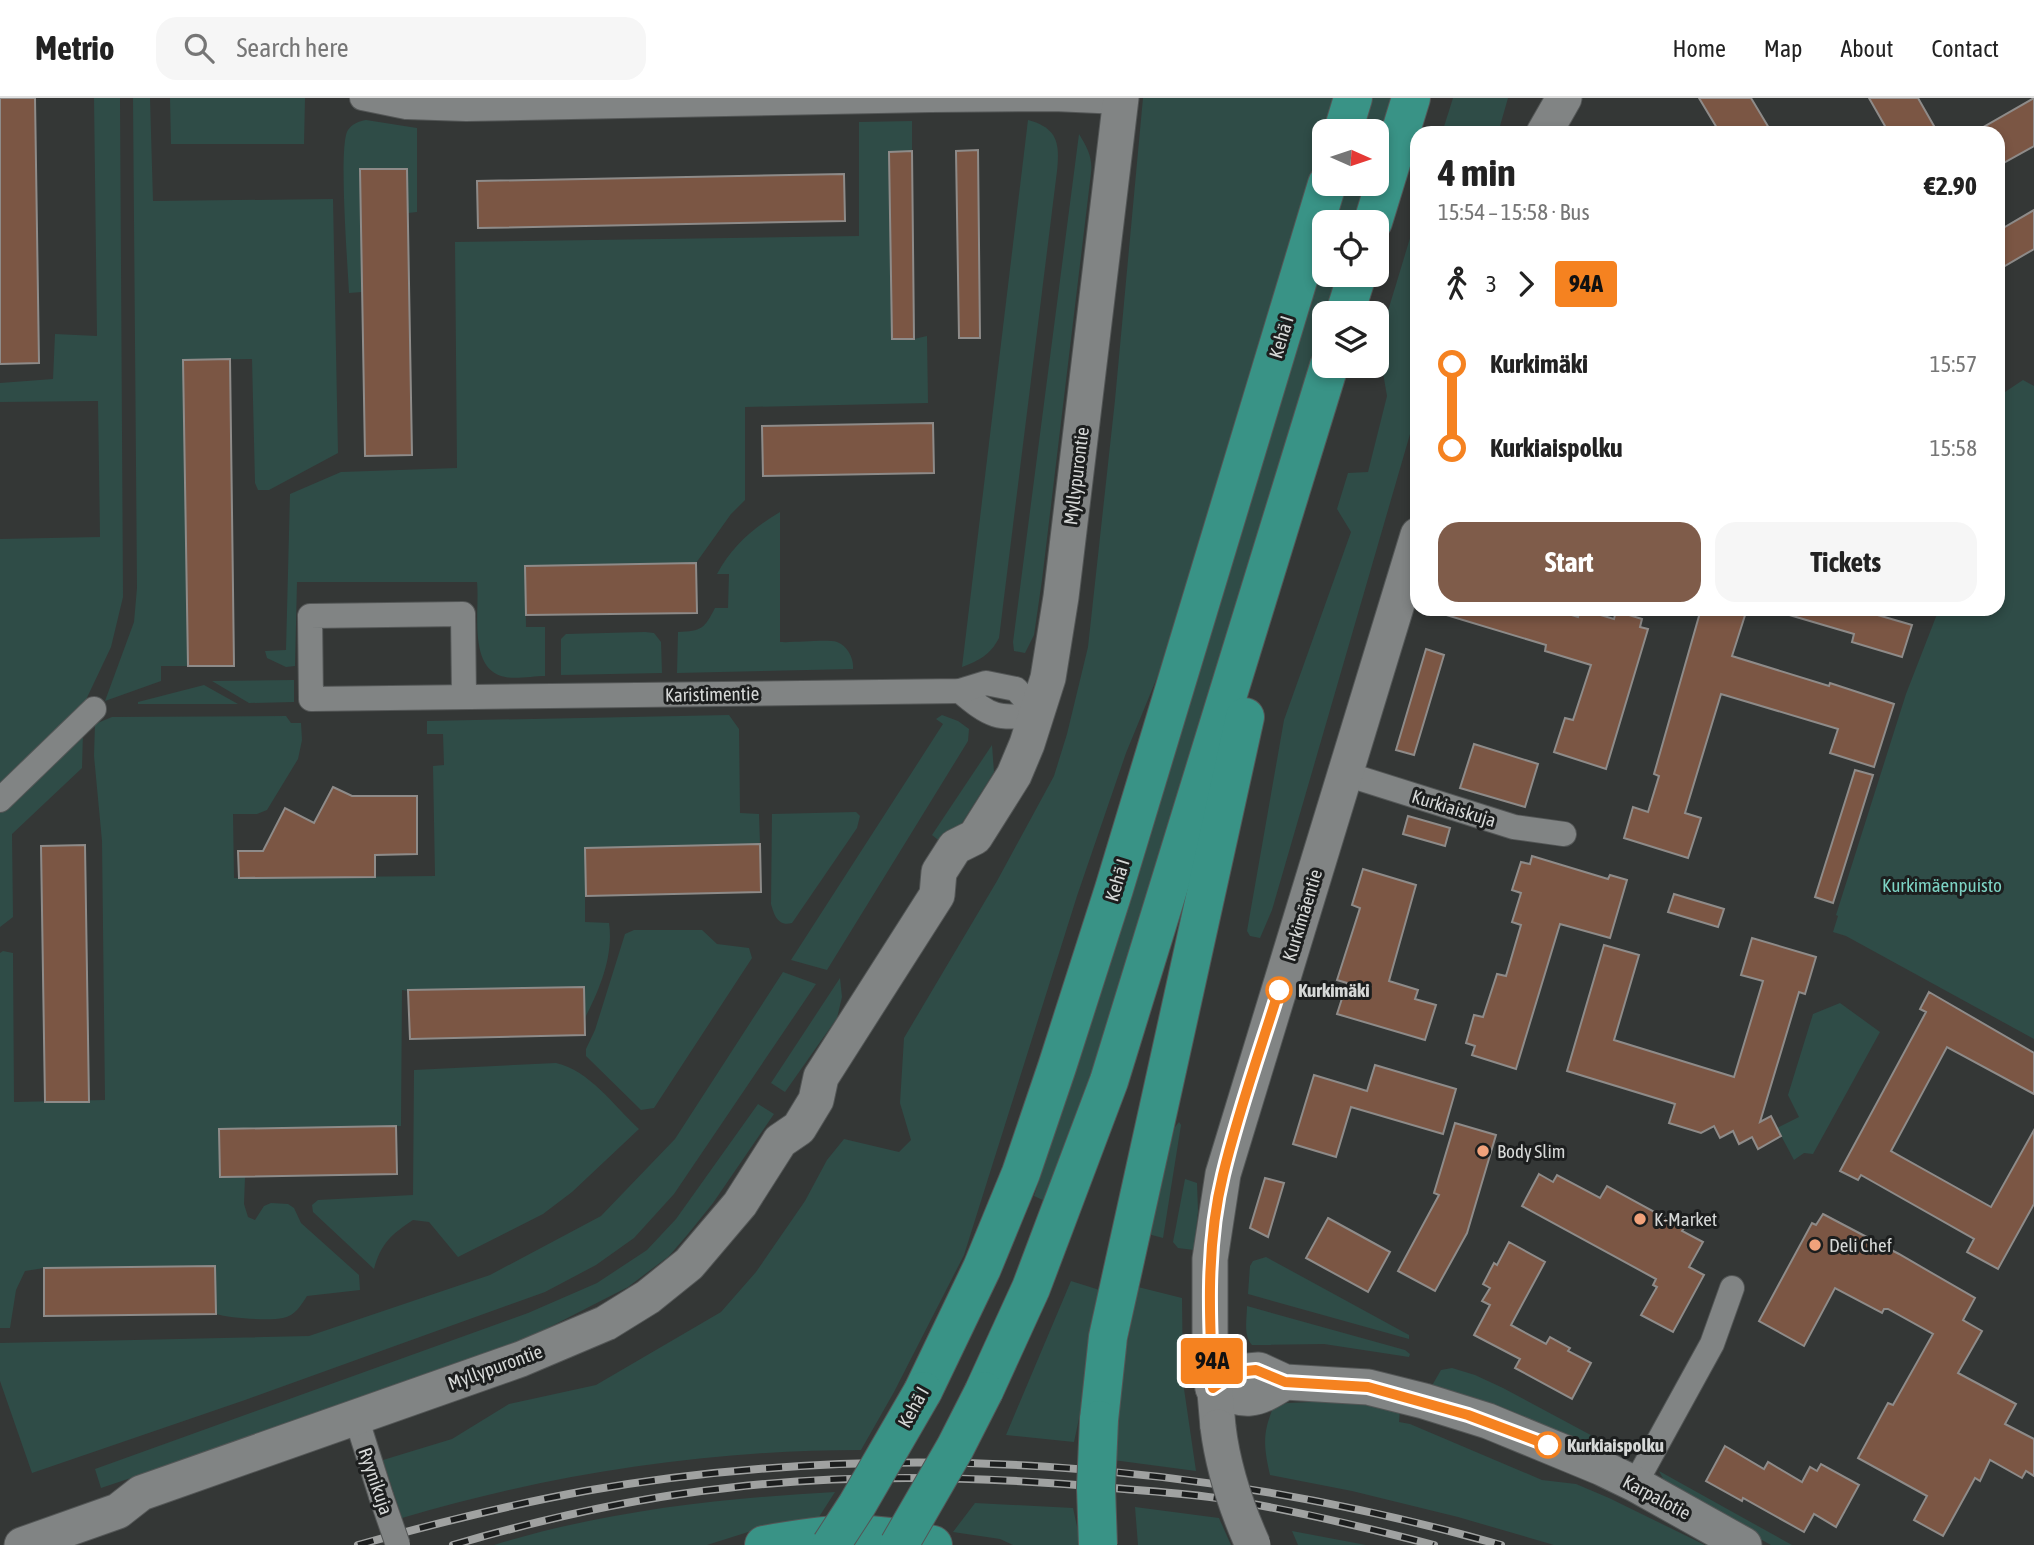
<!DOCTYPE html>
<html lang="en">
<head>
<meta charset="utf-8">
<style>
  :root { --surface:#fff; --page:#f6f6f6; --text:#222; --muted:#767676; --line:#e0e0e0; --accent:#7f5c4a }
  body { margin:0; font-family:"Asap Condensed",sans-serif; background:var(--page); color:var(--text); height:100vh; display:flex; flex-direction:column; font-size:26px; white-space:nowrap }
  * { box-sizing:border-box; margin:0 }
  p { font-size:23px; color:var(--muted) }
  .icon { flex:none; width:38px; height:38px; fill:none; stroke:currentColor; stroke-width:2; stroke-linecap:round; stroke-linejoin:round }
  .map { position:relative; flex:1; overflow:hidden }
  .drawer { position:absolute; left:1410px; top:28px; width:595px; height:490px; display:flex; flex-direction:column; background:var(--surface); border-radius:21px; box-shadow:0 4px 10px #0003 }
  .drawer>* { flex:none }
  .badge { padding:0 14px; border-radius:5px; font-size:24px; line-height:46px }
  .needle { width:46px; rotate:93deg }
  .buttons { position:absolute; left:1312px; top:21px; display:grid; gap:14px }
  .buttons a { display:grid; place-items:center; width:77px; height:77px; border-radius:14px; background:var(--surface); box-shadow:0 4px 10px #0003; font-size:35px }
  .map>.badge { position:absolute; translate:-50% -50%; box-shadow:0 0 0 4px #fff }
  .legs { display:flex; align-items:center; gap:10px; height:77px; padding:0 28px; font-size:23px }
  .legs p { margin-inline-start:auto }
  .head { display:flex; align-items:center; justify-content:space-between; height:119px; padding:0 28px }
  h1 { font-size:38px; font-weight:700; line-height:52px }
  .primary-button { display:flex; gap:14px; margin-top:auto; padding:14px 28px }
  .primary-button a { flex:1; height:80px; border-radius:21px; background:var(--accent); color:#fff; font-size:28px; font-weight:700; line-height:80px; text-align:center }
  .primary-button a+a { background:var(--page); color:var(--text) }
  ul { padding:0 28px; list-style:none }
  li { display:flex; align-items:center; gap:24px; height:84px; font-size:26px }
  li i { display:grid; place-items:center; width:10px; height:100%; margin:0 9px; background:currentColor }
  li i::after { content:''; width:18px; height:18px; margin:-9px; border:5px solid; border-radius:50%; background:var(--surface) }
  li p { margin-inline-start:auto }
  li:first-child i { background:linear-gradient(#0000 50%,currentColor 0) }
  li:last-child i { background:linear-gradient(currentColor 50%,#0000 0) }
  header { display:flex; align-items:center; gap:42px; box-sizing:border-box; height:98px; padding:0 35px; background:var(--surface); border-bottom:2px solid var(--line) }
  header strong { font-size:33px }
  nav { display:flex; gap:38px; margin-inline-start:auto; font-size:24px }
  .search { width:490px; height:63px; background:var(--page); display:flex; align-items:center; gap:18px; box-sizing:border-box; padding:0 24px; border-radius:21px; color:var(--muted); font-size:26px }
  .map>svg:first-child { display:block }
</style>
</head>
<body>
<header>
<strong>Metrio</strong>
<div class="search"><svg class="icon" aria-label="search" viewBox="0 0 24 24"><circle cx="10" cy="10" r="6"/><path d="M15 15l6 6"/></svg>Search here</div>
<nav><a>Home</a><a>Map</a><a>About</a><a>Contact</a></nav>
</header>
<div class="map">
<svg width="2034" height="1447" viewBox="0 0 2034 1447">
  <rect width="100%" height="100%" fill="#343736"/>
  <!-- green -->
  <g fill="#2f4c47">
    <polygon points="94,0 120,0 123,499 111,549 83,608 0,691 0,441 100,439 98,303 0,304 0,285 53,281 55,236 97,238"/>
    <polygon points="133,0 150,0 153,103 333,101 338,355 269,392 258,392 255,385 252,261 183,262 188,568 161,568 161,583 105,603 134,524 137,490"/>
    <polygon points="170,0 305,0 304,46 171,46"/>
    <path d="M1143,0H1334L1255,280L1172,543L1126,655L1077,798L964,1157L894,1294L861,1352C707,1352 550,1376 402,1420L383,1362L452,1341L509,1306L596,1287L721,1214L756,1174L805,1103L827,1062L844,1041L899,1054L911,1042L900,1005L904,940L997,783L1054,678L1067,636L1088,549L1115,302Z"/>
    <polygon points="1373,0 1394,0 1377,56 1377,33 1363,33"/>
    <polygon points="1453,0 1508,0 1498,35 1442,35"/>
    <path d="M366,22L417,30V114L408,115L407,71L360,72L362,194L349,195C348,171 338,46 348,32C352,26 359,23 366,22Z"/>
    <path d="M1028,22C1057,30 1060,44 1057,73L999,540C990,557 980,562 962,569Z"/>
    <path d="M912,23V53L889,54L892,241H914L927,238L928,305L745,309V402L731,416L696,465L525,468L526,529H545V578C532,578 513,582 501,578C468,567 480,511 477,484H297L295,568L286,569L267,560L265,553L286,552L290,396L341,374L457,370L455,144L859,138V24Z"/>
    <path d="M1079,36C1087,49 1093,60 1091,75L1042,482L1034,537L1025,555L1014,553L1013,544Z"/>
    <polygon points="1347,86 1368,86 1356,124 1335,124"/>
    <polygon points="1417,117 1417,312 1272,812 1260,840 1250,838 1247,833 1284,622 1351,434 1337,411 1348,375 1368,374 1387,298 1378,246"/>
    <polygon points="1325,159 1325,177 1340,177 1328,215 1325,215 1325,225 1096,972 1045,1103 1034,1098 1105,883"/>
    <polygon points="2023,282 2034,288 2034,941 1846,838 1833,834 1838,818 1836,817 1906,596 1939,511 1998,511 1999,298"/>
    <path d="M780,414V544C793,545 827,541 837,544C848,548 854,561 853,571L677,575L678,534C702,533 704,531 715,510H728L729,476H717C732,448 753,430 780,414Z"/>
    <polygon points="645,534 654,535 661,544 662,575 561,577 561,541 566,536"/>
    <polygon points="294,582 294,604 249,605 212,583"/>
    <polygon points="204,587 238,606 138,606 138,604"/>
    <path d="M729,617L739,631L740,715L759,716L760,746L585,750V824L609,825C614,858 599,893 584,922L402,892L401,1028L219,1031L220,1079H245L244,1106L248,1119L255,1122L264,1108L271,1105L288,1106L294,1110L301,1125L359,1177L360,1192L307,1198C301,1207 295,1218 283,1220C269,1223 229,1220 216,1216L215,1168L44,1170L25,1173L16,1192L10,1230H0V855L3,853L13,855L14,1004L105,1002L102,743L94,658L95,626L112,619L286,618L291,625H301L302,642L298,661L267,712L257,716H233L234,780L435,778L433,668L444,667L443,636H427V623Z"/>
    <polygon points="942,617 958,623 969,631 968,643 827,872 791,862 943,626 936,621"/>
    <polygon points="83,634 82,670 12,736 13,819 0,829 0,711"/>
    <polygon points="992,647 994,674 947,749 932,737"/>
    <path d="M856,714L860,718L857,730L792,825C778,829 774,817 771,806L772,716Z"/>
    <polygon points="634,832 702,832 717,846 749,850 752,860 654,1010 641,1012 586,958 586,951 595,932 625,836"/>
    <polygon points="783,874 816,886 674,1096 634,1140 596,1167 545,1194 245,1302 32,1375 0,1283 0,1245 309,1238 490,1177 601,1118 675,1041"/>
    <polygon points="840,880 842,899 837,920 785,994 771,985"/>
    <polygon points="1840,905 1880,934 1813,1056 1804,1055 1794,1062 1777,1030 1799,1019 1788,997 1813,916"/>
    <path d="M556,965C589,972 614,1008 639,1031L572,1094L543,1116L458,1159L429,1124L413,1122C392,1136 381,1145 374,1171L313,1114L312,1107L318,1102L413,1097L414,972Z"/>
    <polygon points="758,1006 774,1016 713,1105 688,1136 669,1158 628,1189 540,1234 423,1282 101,1390 95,1371 528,1215 597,1185 647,1152 676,1121"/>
    <polygon points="1179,1024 1181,1027 1163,1140 1148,1136 1175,1029"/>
    <polygon points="1185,1081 1197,1085 1198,1113 1194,1152 1178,1150 1173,1144"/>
    <polygon points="1266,1159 1409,1237 1409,1241 1248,1196 1250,1168 1253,1163"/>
    <polygon points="1071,1183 1106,1194 1074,1344 1006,1337"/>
    <polygon points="1138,1189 1182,1200 1183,1284 1196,1373 1113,1362 1118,1294"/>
    <path d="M1247,1208L1405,1252L1410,1256L1409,1259L1324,1246L1252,1247C1243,1238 1247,1220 1247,1208Z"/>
    <polygon points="1452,1270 1475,1277 1503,1290 1600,1342 1604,1352 1430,1291 1441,1272"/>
    <path d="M1334,1303L1377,1306L1400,1312L1399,1324L1410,1326L1542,1382L1576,1386L1609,1400L1705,1447H1554L1458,1419L1352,1393L1270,1377C1264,1350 1262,1336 1273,1310L1287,1305Z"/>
    <polygon points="1659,1373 1792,1447 1771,1447 1668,1390"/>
    <path d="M835,1394L817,1422L767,1428L707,1447H494C604,1413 721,1400 835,1394Z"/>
    <polygon points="975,1405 1073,1410 1081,1447 1013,1447 1000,1441 953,1434"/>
    <polygon points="1135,1409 1219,1420 1231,1447 1138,1447"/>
    <polygon points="1292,1433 1366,1447 1298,1447"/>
  </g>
  <!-- building -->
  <g fill="#7b5644" stroke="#8e8b89" stroke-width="2">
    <polygon points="0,0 35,0 39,265 0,266"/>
    <polygon points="1699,0 1751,0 1772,35 1720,35"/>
    <polygon points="1869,0 1918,0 1938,35 1889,35"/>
    <polygon points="2034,0 2034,48 1998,68 1998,35 1973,35"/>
    <polygon points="978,52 980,240 959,240 956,53"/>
    <polygon points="912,53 914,241 892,241 889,54"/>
    <polygon points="360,71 407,71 412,357 365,358"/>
    <polygon points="844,76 845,123 478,130 477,83"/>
    <polygon points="2034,112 2034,151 1998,172 1998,133"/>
    <polygon points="230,261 234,568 188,568 183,262"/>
    <polygon points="933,325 934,375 763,378 762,328"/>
    <polygon points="696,465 697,515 526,517 525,468"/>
    <polygon points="1443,511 1552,511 1578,519 1580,511 1614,521 1616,513 1642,521 1640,529 1648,531 1606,671 1554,654 1565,620 1573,622 1591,567 1545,553 1546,547 1443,516"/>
    <polygon points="1701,511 1747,511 1732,558 1829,588 1830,585 1894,606 1874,669 1830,655 1838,631 1721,596 1685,715 1701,720 1688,760 1624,740 1633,709 1648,714 1659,678 1654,676"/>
    <polygon points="1787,511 1857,511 1912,527 1902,559 1852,544 1854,536 1786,516"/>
    <polygon points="1426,551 1444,557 1414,657 1396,652"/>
    <polygon points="1474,646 1538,666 1525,709 1460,690"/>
    <polygon points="1855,672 1873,677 1833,805 1815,799"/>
    <polygon points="333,689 352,698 417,698 417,756 375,757 375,779 239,780 238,753 263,753 285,710 314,725"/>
    <polygon points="1408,718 1450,730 1445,748 1403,736"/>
    <polygon points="760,746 761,794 586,798 585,750"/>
    <polygon points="85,747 89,1004 45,1004 41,748"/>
    <polygon points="1532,758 1608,781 1610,777 1627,782 1610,840 1560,826 1516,971 1472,957 1475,948 1466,945 1474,917 1483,919 1497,876 1506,878 1521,827 1512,824 1521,795 1512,792 1521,764 1530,766"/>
    <polygon points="1363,771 1416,787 1389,883 1418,892 1415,901 1436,907 1425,942 1337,916 1347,885 1337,882 1360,810 1352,807"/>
    <polygon points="1674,796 1724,811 1718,829 1668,814"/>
    <polygon points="1752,840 1816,859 1805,896 1799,894 1760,1024 1771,1018 1781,1038 1758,1051 1752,1039 1739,1046 1733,1033 1720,1040 1714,1028 1701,1035 1669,1025 1675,1006 1567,973 1604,847 1639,857 1614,942 1734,979 1763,883 1741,877"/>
    <polygon points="584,889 585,937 410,941 408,892"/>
    <polygon points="1929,894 2034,955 2034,996 1947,949 1891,1053 1991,1109 2034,1032 2034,1106 1998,1171 1967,1154 1974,1141 1861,1077 1858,1082 1840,1073 1926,914 1920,911"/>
    <polygon points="1375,967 1456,991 1443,1036 1351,1009 1336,1059 1293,1046 1314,977 1367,993"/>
    <polygon points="1455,1025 1496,1037 1467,1135 1435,1193 1398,1173 1439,1097 1434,1095"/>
    <polygon points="396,1028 397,1076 220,1079 219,1031"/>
    <polygon points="1539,1076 1553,1084 1557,1077 1600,1100 1607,1088 1684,1130 1682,1133 1703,1144 1689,1169 1704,1177 1673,1234 1641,1217 1657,1189 1653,1187 1656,1181 1522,1108"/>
    <polygon points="1265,1080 1284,1085 1268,1139 1250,1130"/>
    <polygon points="1823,1116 1899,1156 1975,1200 1963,1222 1982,1233 1958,1275 2016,1306 2005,1326 2034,1341 2034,1378 2026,1373 2022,1380 1990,1362 1980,1383 1975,1380 1943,1438 1914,1422 1927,1398 1858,1360 1888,1305 1893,1307 1933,1236 1888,1211 1884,1211 1882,1215 1835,1190 1804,1248 1759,1223 1812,1125 1816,1127"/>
    <polygon points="1328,1120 1390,1154 1368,1194 1306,1160"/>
    <polygon points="1509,1144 1545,1164 1511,1227 1546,1246 1550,1239 1570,1250 1568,1253 1591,1265 1572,1301 1515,1270 1520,1261 1474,1237 1490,1207 1482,1203 1490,1190 1483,1186 1494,1165 1497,1167"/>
    <polygon points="215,1168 216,1216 44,1218 44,1170"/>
    <polygon points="1725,1348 1764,1371 1768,1364 1802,1384 1810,1369 1817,1373 1821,1366 1859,1387 1836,1429 1814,1416 1804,1434 1743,1400 1742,1403 1706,1383"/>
  </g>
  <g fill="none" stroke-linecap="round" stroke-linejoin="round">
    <defs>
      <g id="street">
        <polyline points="362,0 406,9 466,11 930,2 1054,1 1120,4"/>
        <path d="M960,593C991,619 997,622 1038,616"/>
        <polyline points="464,599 463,516 310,518 311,601 960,593 986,585 1016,591 1038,616"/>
        <polyline points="1346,676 1514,729 1564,736"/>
        <polyline points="0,702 94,611"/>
        <polyline points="356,1319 381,1398"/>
        <polyline points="1635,1386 1712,1246 1732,1190"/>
      </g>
      <g id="secondary">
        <polyline points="1544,35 1564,0"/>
        <polyline points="1213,1290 1236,1274 1259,1272 1285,1284 1368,1289 1424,1303 1488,1323 1602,1370 1635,1386 1744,1447"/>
        <path d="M1213,1290C1247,1305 1254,1304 1285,1284"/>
        <polyline points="1218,1329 1210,1238 1210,1161 1223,1076 1418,437"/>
        <polyline points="22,1447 118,1413 141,1395 521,1261 606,1225 648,1199 689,1166 740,1106 780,1043 799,1030 816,1002 821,979 937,797 939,774 955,749 975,739 1014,677 1027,646 1048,580 1061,499 1121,0"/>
      </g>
      <g id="highway">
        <polyline points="1343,33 1353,0"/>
        <polyline points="1373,124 1411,0"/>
        <polyline points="1345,215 1357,177"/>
        <polyline points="923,1293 982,1170 1021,1075 1057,969 1114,791 1327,86"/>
        <polyline points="984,1293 1031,1190 1109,983 1329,268"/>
        <polyline points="1099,1322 1108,1239 1245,619"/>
        <path d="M764,1447C827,1435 870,1431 933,1447"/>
      </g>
    </defs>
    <!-- street casing -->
    <use href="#street" stroke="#535656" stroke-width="26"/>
    <!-- secondary casing -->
    <use href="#secondary" stroke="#535656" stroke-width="37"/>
    <!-- highway casing -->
    <use href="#highway" stroke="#535656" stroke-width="40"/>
    <!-- street -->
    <use href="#street" stroke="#818484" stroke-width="24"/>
    <!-- secondary -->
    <use href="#secondary" stroke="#818484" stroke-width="35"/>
    <!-- highway -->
    <use href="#highway" stroke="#399386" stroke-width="38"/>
    <defs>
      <g id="rail">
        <path d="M358,1447C433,1426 508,1407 585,1393C890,1340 1204,1363 1501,1447"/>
        <path d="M453,1447C542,1421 634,1400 727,1390C851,1375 977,1378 1102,1389C1142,1393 1183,1395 1223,1401C1294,1412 1364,1429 1434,1447"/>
      </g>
    </defs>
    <!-- rail casing -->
    <use href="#rail" stroke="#a0a2a1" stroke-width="8"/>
    <!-- rail -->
    <use href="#rail" stroke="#1c1e1e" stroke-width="5" stroke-dasharray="16" stroke-linecap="butt"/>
    <defs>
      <polyline id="street-bridge" points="381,1398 398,1447"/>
      <path id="secondary-bridge" d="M1218,1329C1223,1370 1236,1409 1253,1447"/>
      <g id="highway-bridge">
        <polyline points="831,1447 857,1407 923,1293"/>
        <polyline points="899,1447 955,1350 984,1293"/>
        <polyline points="1098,1447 1096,1390 1099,1322"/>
      </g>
    </defs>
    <!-- street-bridge casing -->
    <use href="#street-bridge" stroke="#535656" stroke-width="26" stroke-linecap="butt"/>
    <!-- secondary-bridge casing -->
    <use href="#secondary-bridge" stroke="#535656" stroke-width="37" stroke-linecap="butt"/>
    <!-- highway-bridge casing -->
    <use href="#highway-bridge" stroke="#535656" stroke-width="40" stroke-linecap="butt"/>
    <!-- street-bridge -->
    <use href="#street-bridge" stroke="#818484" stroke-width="24"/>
    <!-- secondary-bridge -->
    <use href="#secondary-bridge" stroke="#818484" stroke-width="35"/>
    <!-- highway-bridge -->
    <use href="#highway-bridge" stroke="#399386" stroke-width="38"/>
  </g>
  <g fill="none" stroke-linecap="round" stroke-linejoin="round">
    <defs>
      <path id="line-1" d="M1279,892C1260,953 1238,1014 1223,1077C1206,1146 1209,1219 1213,1290L1236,1274L1256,1272L1285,1284L1368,1289L1468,1317L1548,1347"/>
    </defs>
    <!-- line-1 casing -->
    <use href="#line-1" stroke="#fff" stroke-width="16"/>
    <!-- line-1 -->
    <use href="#line-1" stroke="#f58220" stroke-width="10"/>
  </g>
  <!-- markers -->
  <g fill="#fff" stroke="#f58220" stroke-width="3.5">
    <circle cx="1279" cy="892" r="12"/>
    <circle cx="1548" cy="1347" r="12"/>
  </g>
  <g fill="#f1a27b" stroke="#1c1e1e" stroke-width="2.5">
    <circle cx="1483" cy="1053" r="7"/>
    <circle cx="1640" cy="1121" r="7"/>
    <circle cx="1815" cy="1147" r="7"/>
  </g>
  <g text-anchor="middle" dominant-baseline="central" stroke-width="6" stroke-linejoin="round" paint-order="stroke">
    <!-- street labels -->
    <g font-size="19" fill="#d6d8d7" stroke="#1c1e1e">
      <text transform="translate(1281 239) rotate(-73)">Kehä I</text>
      <text transform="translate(1076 378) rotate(-83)">Myllypurontie</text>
      <text transform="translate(712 596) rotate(-1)">Karistimentie</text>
      <text transform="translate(1454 710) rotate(17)">Kurkiaiskuja</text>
      <text transform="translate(1117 782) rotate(-73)">Kehä I</text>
      <text transform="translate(1302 817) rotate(-73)">Kurkimäentie</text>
      <text transform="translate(495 1269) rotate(-20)">Myllypurontie</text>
      <text transform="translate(913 1309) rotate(-61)">Kehä I</text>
      <text transform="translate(376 1383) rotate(71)">Ryynikuja</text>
      <text transform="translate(1657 1399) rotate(28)">Karpalotie</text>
    </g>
    <!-- park labels -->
    <g font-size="19" fill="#7dd3c4" stroke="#1c1e1e">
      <text x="1942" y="787">Kurkimäenpuisto</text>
    </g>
    <!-- stop labels -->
    <g font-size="19" font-weight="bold" fill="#d6d8d7" stroke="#1c1e1e" text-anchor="start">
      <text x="1298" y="892">Kurkimäki</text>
      <text x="1567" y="1347">Kurkiaispolku</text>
    </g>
    <!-- poi labels -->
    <g font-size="19" fill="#d6d8d7" stroke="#1c1e1e" text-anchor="start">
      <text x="1497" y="1053">Body Slim</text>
      <text x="1654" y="1121">K-Market</text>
      <text x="1829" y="1147">Deli Chef</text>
    </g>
  </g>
</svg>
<div class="buttons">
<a><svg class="needle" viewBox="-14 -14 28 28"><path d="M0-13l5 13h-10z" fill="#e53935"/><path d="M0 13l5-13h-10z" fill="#767676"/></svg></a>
<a><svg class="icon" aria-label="locate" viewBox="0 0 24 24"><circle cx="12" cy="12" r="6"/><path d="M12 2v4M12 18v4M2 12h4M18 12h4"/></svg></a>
<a><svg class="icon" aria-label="layers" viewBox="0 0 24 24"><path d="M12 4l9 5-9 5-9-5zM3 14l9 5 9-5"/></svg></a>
</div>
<b class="badge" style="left:1212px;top:1263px;background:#f58220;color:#111">94A</b>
<section class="drawer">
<div class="head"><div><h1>4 min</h1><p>15:54 – 15:58 · Bus</p></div><b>€2.90</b></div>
<div class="legs"><svg class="icon" aria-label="walk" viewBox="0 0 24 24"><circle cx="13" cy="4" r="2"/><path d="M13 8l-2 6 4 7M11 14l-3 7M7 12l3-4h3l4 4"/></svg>3<svg class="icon" aria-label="forward" viewBox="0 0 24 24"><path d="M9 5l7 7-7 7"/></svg><b class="badge" style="background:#f58220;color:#111">94A</b></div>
<ul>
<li><i style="color:#f58220"></i><b>Kurkimäki</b><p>15:57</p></li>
<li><i style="color:#f58220"></i><b>Kurkiaispolku</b><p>15:58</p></li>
</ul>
<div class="primary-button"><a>Start</a><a>Tickets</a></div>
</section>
</div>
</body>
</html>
